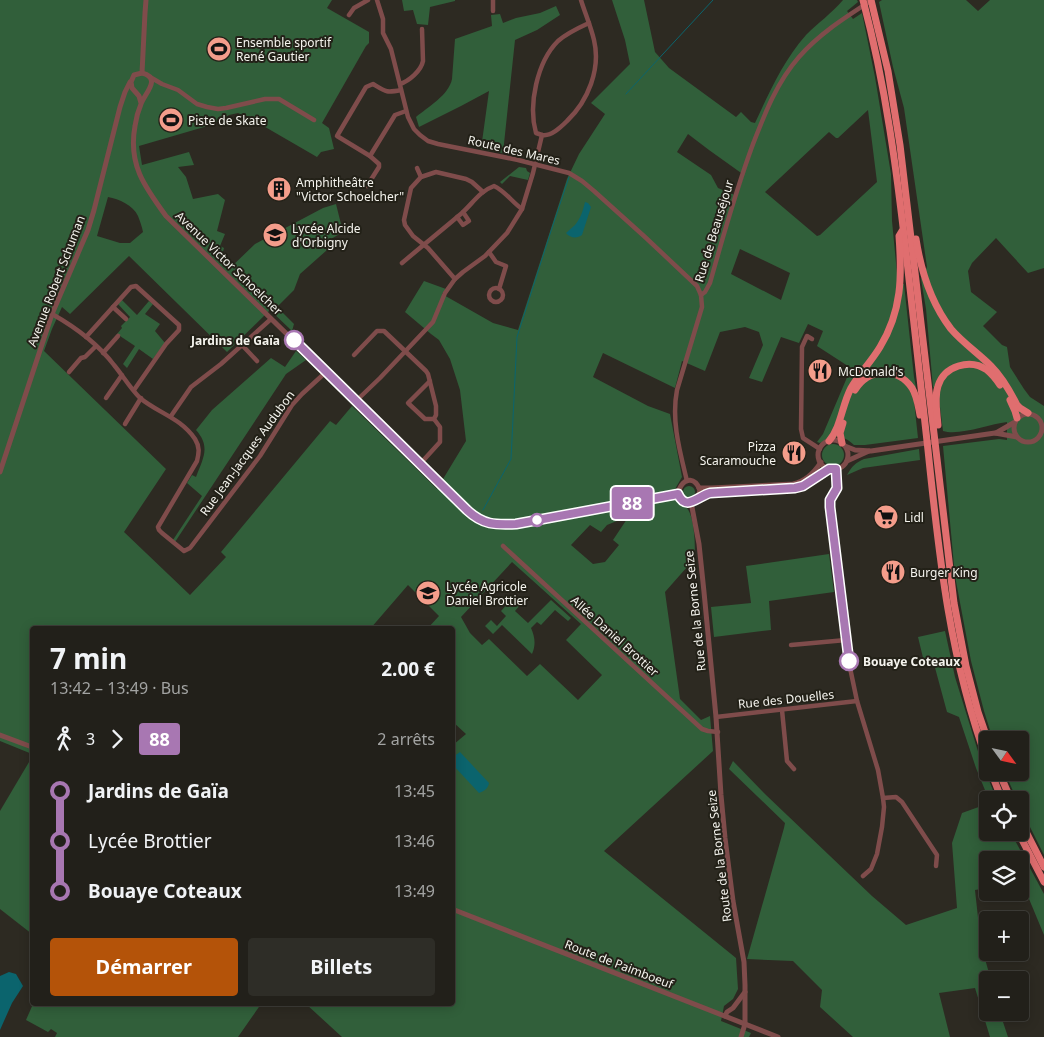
<!DOCTYPE html>
<html lang="fr">
<head>
<meta charset="utf-8">
<style>
  :root { --surface:#22201a; --page:#2e2d27; --text:#f1f3f6; --muted:#a2a3a2; --line:#3f3e39; --accent:#b45309 }
  body { margin:0; font-family:"Noto Sans",sans-serif; background:var(--page); color:var(--text); height:100vh; display:flex; flex-direction:column; font-size:19px; white-space:nowrap }
  * { box-sizing:border-box; margin:0 }
  p { font-size:16px; color:var(--muted) }
  .icon { flex:none; width:28px; height:28px; fill:none; stroke:currentColor; stroke-width:2; stroke-linecap:round; stroke-linejoin:round }
  .map { position:relative; flex:1; overflow:hidden }
  .panel { position:absolute; left:30px; top:626px; width:425px; height:380px; display:flex; flex-direction:column; background:var(--surface); border-radius:5px; box-shadow:0 2px 12px #0003,0 0 0 1px var(--line) }
  .panel>* { flex:none }
  .badge { padding:0 10px; border-radius:4px; font-size:18px; line-height:32px }
  .needle { width:32px; rotate:123deg }
  .fabs { position:absolute; left:979px; top:731px; display:grid; gap:10px }
  .fabs a { display:grid; place-items:center; width:50px; height:50px; border-radius:5px; background:var(--surface); box-shadow:0 2px 12px #0003,0 0 0 1px var(--line); font-size:25px }
  .map>.badge { position:absolute; translate:-50% -50%; box-shadow:0 0 0 2px #fff }
  .legs { display:flex; align-items:center; gap:8px; height:55px; padding:0 20px; font-size:16px }
  .legs p { margin-inline-start:auto }
  .headline { display:flex; align-items:center; justify-content:space-between; height:85px; padding:0 20px }
  h1 { font-size:28px; font-weight:700; line-height:38px }
  .action { display:flex; gap:10px; margin-top:auto; padding:10px 20px }
  .action a { flex:1; height:58px; border-radius:5px; background:var(--accent); color:#fff; font-size:20px; font-weight:700; line-height:58px; text-align:center }
  .action a+a { background:var(--page); color:var(--text) }
  ul { padding:0 20px; list-style:none }
  li { display:flex; align-items:center; gap:18px; height:50px; font-size:19px }
  li i { display:grid; place-items:center; width:8px; height:100%; margin:0 6px; background:currentColor }
  li i::after { content:''; width:12px; height:12px; margin:-6px; border:4px solid; border-radius:50%; background:var(--surface) }
  li p { margin-inline-start:auto }
  li:first-child i { background:linear-gradient(#0000 50%,currentColor 0) }
  li:last-child i { background:linear-gradient(currentColor 50%,#0000 0) }
  .map>svg:first-child { display:block }
</style>
</head>
<body>
<div class="map">
<svg width="1044" height="1037" viewBox="0 0 1044 1037">
  <rect width="100%" height="100%" fill="#2d2a22"/>
  <!-- green -->
  <g fill="#315f3a" fill-rule="evenodd">
    <path d="M0,0H332L327,8L369,32V43L366,46L322,123L329,128L334,149L321,152L317,157L248,117L238,113L229,115L211,125L139,146L142,165L189,152L194,165L178,167L186,177L193,199L218,194L225,200L217,231L225,234L220,246L224,248L220,262L228,270L255,244L323,208L336,204L343,232L331,239L327,250L300,274L294,290L277,307L294,324L292,331L270,310L227,352L129,256L70,314L62,307L52,329L44,351L166,469L124,532L190,595L226,557L221,552L330,421L336,425L352,406L437,489L466,441L460,390L450,359L439,340L431,334L405,312L424,281L446,289L442,294L493,323L518,330L567,179L579,154L605,114L591,103L630,64L625,40L612,0H644L655,52L669,68L736,117L741,112L751,122L755,123C769,93 783,61 806,35C818,23 832,13 843,0H857L858,2L847,11L853,19L862,13L875,77L891,174L892,221L898,284H904L914,377L916,387L914,401L918,438L865,445H854C842,434 833,435 820,443L817,442L823,434L851,368L817,346L823,331L808,324L799,343L781,337L762,382L749,378L763,345L759,332L745,327L720,332L705,371L682,361L675,388L603,353L593,377L648,406L670,414L682,477L675,489L679,503C681,504 684,505 686,507C695,516 695,545 695,558L665,592L680,699L701,720L710,716L713,751L604,851L736,958L738,989L733,999L724,1006L721,1021L751,1033L749,1037H342L306,1004H452L453,745L466,734L453,722L452,629H427L439,616L408,585L370,629H32V754L0,741ZM868,110L877,182L820,235L817,236L765,192L829,132L836,138H838ZM688,134L709,150L744,175L737,196L718,188L711,175L677,152ZM108,197C119,199 133,205 138,216C140,221 142,227 143,232L130,243H120L97,236ZM740,249L790,273L781,300L731,274ZM629,516L613,540L619,545L605,562L593,564L571,545L590,525L601,532L607,525ZM512,562L581,624L566,640L602,675L578,700L540,664L527,676L489,639L482,645L470,633L461,617Z"/>
    <polygon points="402,0 455,0 455,1 430,7 428,25 417,24 413,10 404,11"/>
    <path d="M882,0H966L978,11L990,0H1044V268L1028,273L996,238L972,263L968,271L971,292L997,312L983,326L1002,345L1007,347L1010,367L1024,389L1030,397L1044,406V855L1020,807V800H1017L1005,773L1020,772V740H993L984,711L971,661L955,576L943,446L999,439L1007,440V422C989,424 960,436 943,431L938,391L933,387L926,309L921,279L927,267L904,108L893,67L879,2Z"/>
    <path d="M556,6L560,15L537,30L515,40L503,153L481,149L489,91L461,106L419,127L416,117C428,107 449,95 452,79L455,39L492,26L491,15L500,14L503,23L516,18L540,13Z"/>
    <polygon points="519,167 526,168 527,171 530,173 528,180 510,176 502,184 500,182"/>
    <polygon points="122,300 137,315 149,301 153,304 145,314 160,324 155,331 165,343 153,359 139,349 127,368 123,364 135,346 117,334 122,328 121,326 130,317 118,304"/>
    <path d="M296,351L306,360L286,374L175,542L173,540L202,496L187,483L192,475L196,477C203,458 211,447 196,430L212,410L271,358L285,367Z"/>
    <circle cx="833" cy="455" r="11"/>
    <path d="M919,449L920,460L863,468L847,475C852,466 855,463 864,459Z"/>
    <circle cx="689" cy="492" r="6"/>
    <polygon points="829,554 834,592 769,601 771,630 714,637 711,607 751,603 746,566"/>
    <path d="M514,597L521,604L515,611L528,623L551,600L571,618L568,621L555,610L541,625L537,622L531,628C535,637 536,645 532,654L502,625L493,634L485,626L491,620L497,626L506,616L501,611Z"/>
    <polygon points="945,631 955,677 981,761 997,800 989,800 976,768 959,717 947,712 934,664 925,666 918,637"/>
    <polygon points="32,757 32,934 0,909 0,811"/>
    <polygon points="733,761 766,795 872,896 906,925 957,908 952,843 962,813 987,804 988,832 1011,833 1044,894 1044,935 1022,882 1020,882 1020,860 988,860 987,888 975,890 981,945 991,980 988,980 988,1012 1000,1013 1008,1037 990,1037 975,988 939,993 950,1037 853,1037 820,1007 822,990 793,961 747,959 784,828 785,823 729,769"/>
    <polygon points="33,1004 261,1004 238,1037 55,1037 57,1033 51,1029 48,1032 26,1020"/>
  </g>
  <!-- water -->
  <g fill="#0b646d">
    <path d="M585,202L588,203L591,207L582,235C577,239 570,238 566,233C569,230 572,228 575,225C581,218 583,210 585,202Z"/>
    <path d="M460,752L489,783C488,789 484,791 479,793L453,765V757Z"/>
    <polygon points="9,972 16,974 23,986 12,1003 0,1030 0,976"/>
  </g>
  <g fill="none" stroke-linecap="round" stroke-linejoin="round">
    <!-- stream -->
    <g stroke="#0b646d" stroke-width="1">
      <polyline points="626,94 713,0"/>
      <polyline points="483,510 511,459 517,337 551,231 569,177"/>
    </g>
    <!-- minor -->
    <g stroke="#7f4c4b" stroke-width="4.5">
      <path d="M377,0L383,19V33L391,49L408,117L414,129L420,135L428,141L438,144L518,160L569,173L582,181L594,191L645,237L697,286L701,295L702,307L677,390C671,421 680,452 687,481"/>
      <polyline points="493,0 493,11"/>
      <polyline points="349,15 354,8 368,0"/>
      <polyline points="150,77 162,84 178,90 197,104 207,107 218,109 226,108 265,99 279,99 314,120"/>
      <path d="M400,84C409,81 421,71 423,61L422,29"/>
      <path d="M542,135L536,133C528,105 537,62 558,41C567,33 578,28 589,23"/>
      <polyline points="370,156 395,115 406,111"/>
      <polyline points="417,168 421,177"/>
      <path d="M367,186L379,167V164L370,156L337,136L366,87L373,84C386,92 386,93 401,90"/>
      <polyline points="457,217 463,225 469,221 463,212"/>
      <polyline points="489,252 496,262 506,266 499,289"/>
      <path d="M402,263C422,246 442,230 462,213C473,203 480,191 494,186C505,191 512,202 522,209"/>
      <polyline points="455,279 428,248 413,236 405,225 404,220 411,188 421,177 436,172 466,179 472,182 483,192"/>
      <circle cx="496" cy="295" r="7"/>
      <path d="M701,295L705,292L710,283C723,236 736,190 753,144C765,113 777,82 799,57C820,33 846,17 872,0"/>
      <polyline points="113,307 126,319"/>
      <path d="M52,314C75,327 98,344 114,365C123,376 130,388 140,398C158,413 181,418 195,439C200,447 199,453 197,461L158,527L159,530L162,533L184,551L190,548L260,456L292,405L302,394L326,372"/>
      <polyline points="86,337 131,287 136,286 179,325 179,330 166,344 134,390"/>
      <polyline points="812,339 807,336 802,347 801,429 803,438 820,449"/>
      <polyline points="242,345 257,361"/>
      <polyline points="103,353 118,336"/>
      <polyline points="354,355 377,331 384,331 426,371 428,374 436,406 436,415 434,419 440,427 440,442 420,464"/>
      <polyline points="69,372 81,358 85,357 96,346"/>
      <polyline points="430,381 408,403 425,419 434,419"/>
      <polyline points="106,398 122,375"/>
      <path d="M356,401L380,378L433,322L445,293L455,279L463,272L485,256L507,233L522,209L533,173L542,135C551,137 561,127 567,121C588,101 601,69 594,40C591,27 585,13 581,0"/>
      <polyline points="171,416 191,387 221,364 271,319"/>
      <polyline points="125,424 141,398"/>
      <polyline points="836,469 837,488 830,500 830,507 849,663 857,701 878,770 883,798 884,807 882,827 877,854 871,869 863,876"/>
      <polyline points="503,546 702,729 708,731 718,732"/>
      <polyline points="791,645 846,640"/>
      <polyline points="782,710 787,761 794,769"/>
      <polyline points="716,717 857,701"/>
      <polyline points="883,798 896,797 902,802 937,855 936,866"/>
    </g>
    <!-- tertiary -->
    <g stroke="#7f4c4b" stroke-width="5">
      <polyline points="142,73 145,13 146,0"/>
      <path d="M141,103L139,96L132,88L131,82L134,75L142,73C162,78 145,93 141,104C138,111 136,119 135,126C128,164 144,186 166,216L467,510C483,525 495,525 516,524L678,494"/>
      <circle cx="1028" cy="428" r="14"/>
      <polyline points="996,433 1015,422"/>
      <circle cx="833" cy="455" r="15"/>
      <polyline points="845,446 855,450 871,451 995,433 1017,437"/>
      <polyline points="847,461 869,451"/>
      <polyline points="0,472 52,314 88,230 94,210 120,107 125,92 130,82"/>
      <path d="M699,488H711L793,484C806,481 814,473 821,462"/>
      <path d="M698,498L700,490C689,463 665,501 688,502C695,503 703,495 710,493L798,487L809,483L829,469"/>
      <polyline points="691,502 699,544 704,592 716,717 721,795 725,838 733,901 744,962 745,985 745,1024 741,1037"/>
      <polyline points="0,735 32,747"/>
      <polyline points="452,909 778,1037"/>
      <polyline points="725,1016 727,1012 733,1008 745,992"/>
    </g>
    <!-- trunk -->
    <g stroke="#e06e6f" stroke-width="7">
      <path d="M863,0C886,86 897,173 907,261C914,324 921,387 928,450C939,557 950,661 988,763"/>
      <polyline points="871,0 888,71 900,145 954,603 966,666 978,712 988,741"/>
      <path d="M916,239C921,271 931,303 951,329C963,343 978,353 991,366C1002,377 1010,391 1017,405L1020,408L1028,413"/>
      <path d="M855,390C868,369 897,366 912,388C917,396 918,405 920,415"/>
      <polyline points="1010,400 1015,411 1017,418"/>
      <path d="M938,425C937,413 934,398 938,386C944,366 970,358 987,370C992,374 996,379 1000,385"/>
      <path d="M829,441C841,427 842,405 851,388C859,374 871,362 880,347C902,311 902,276 899,236L902,231"/>
      <polyline points="842,443 840,433 843,423"/>
      <polyline points="991,772 1002,800"/>
      <polyline points="999,772 1011,800"/>
      <polyline points="1020,820 1044,867"/>
      <polyline points="1018,832 1044,882"/>
    </g>
  </g>
  <g fill="none" stroke-linecap="round" stroke-linejoin="round">
    <defs>
      <path id="line-1" d="M294,340L467,510C483,525 495,525 516,524L678,494C686,512 698,496 710,493L795,488L803,486L829,469H836L837,488L830,500V507L849,661"/>
    </defs>
    <!-- line-1 casing -->
    <use href="#line-1" stroke="#fff" stroke-width="11"/>
    <!-- line-1 -->
    <use href="#line-1" stroke="#a877b2" stroke-width="8"/>
  </g>
  <!-- icons -->
  <defs>
    <symbol id="stadium-disc" viewBox="-11 -11 22 22"><circle r="9.5" fill="#f49d8b" stroke="#232118"/><path d="M0-5a6.5 5 0 1 0 0 10a6.5 5 0 1 0 0-10ZM-3.5-1.8h7v3.6h-7Z" fill="#111"/></symbol>
    <symbol id="building-disc" viewBox="-11 -11 22 22"><circle r="9.5" fill="#f49d8b" stroke="#232118"/><path d="M-4-6H4V6H1V3H-1V6H-4ZM-2.5-4.3h1.7v1.8h-1.7ZM.8-4.3h1.7v1.8H.8ZM-2.5-1h1.7V.8h-1.7ZM.8-1h1.7V.8H.8Z" fill="#111"/></symbol>
    <symbol id="school-disc" viewBox="-11 -11 22 22"><circle r="9.5" fill="#f49d8b" stroke="#232118"/><path d="M0-5L7-2L0 1L-7-2ZM-4 1L0 2.5L4 1V4Q0 6-4 4Z" fill="#111"/></symbol>
    <symbol id="restaurant-disc" viewBox="-11 -11 22 22"><circle r="9.5" fill="#f49d8b" stroke="#232118"/><path d="M-5-6h1v4h1v-4h1v4h1v-4h1v5L-1.5 .5V6h-2V.5L-5-1ZM5-6V6H3V1.5H1.5Q1.5-4 5-6Z" fill="#111"/></symbol>
    <symbol id="supermarket-disc" viewBox="-11 -11 22 22"><circle r="9.5" fill="#f49d8b" stroke="#232118"/><path d="M-6-5.5h2.5l.6 2H6L4.5 2H-2.5L-4.4-4H-6ZM-1.5 3.2a1.3 1.3 0 1 0 .1 0ZM3 3.2a1.3 1.3 0 1 0 .1 0Z" fill="#111"/></symbol>
  </defs>
  <g fill-rule="evenodd">
    <use href="#stadium-disc" x="205" y="35" width="28" height="28"/>
    <use href="#stadium-disc" x="157" y="106" width="28" height="28"/>
    <use href="#building-disc" x="265" y="175" width="28" height="28"/>
    <use href="#school-disc" x="261" y="221" width="28" height="28"/>
    <use href="#restaurant-disc" x="806" y="357" width="28" height="28"/>
    <use href="#restaurant-disc" x="780" y="439" width="28" height="28"/>
    <use href="#supermarket-disc" x="872" y="503" width="28" height="28"/>
    <use href="#restaurant-disc" x="879" y="558" width="28" height="28"/>
    <use href="#school-disc" x="414" y="579" width="28" height="28"/>
  </g>
  <!-- markers -->
  <g fill="#fff" stroke="#a877b2" stroke-width="2.5">
    <circle cx="294" cy="340" r="9"/>
    <circle cx="537" cy="520" r="6"/>
    <circle cx="849" cy="661" r="9"/>
  </g>
  <g text-anchor="middle" dominant-baseline="central" stroke-width="4" stroke-linejoin="round" paint-order="stroke">
    <!-- poi labels -->
    <g font-size="12" fill="#f5f4ee" stroke="#232118" text-anchor="start">
      <text x="236" y="42">Ensemble sportif<tspan x="236" dy="14">René Gautier</tspan></text>
      <text x="188" y="120">Piste de Skate</text>
      <text x="296" y="182">Amphitheâtre<tspan x="296" dy="14">"Victor Schoelcher"</tspan></text>
      <text x="292" y="228">Lycée Alcide<tspan x="292" dy="14">d'Orbigny</tspan></text>
      <text x="838" y="371">McDonald's</text>
      <text x="776" y="446" text-anchor="end">Pizza<tspan x="776" dy="14">Scaramouche</tspan></text>
      <text x="904" y="517">Lidl</text>
      <text x="910" y="572">Burger King</text>
      <text x="446" y="586">Lycée Agricole<tspan x="446" dy="14">Daniel Brottier</tspan></text>
    </g>
    <!-- street labels -->
    <g font-size="12" fill="#f5f4ee" stroke="#232118">
      <text transform="translate(514 150) rotate(13)">Route des Mares</text>
      <text transform="translate(714 231) rotate(-73)">Rue de Beauséjour</text>
      <text transform="translate(229 263) rotate(44)">Avenue Victor Schoelcher</text>
      <text transform="translate(56 281) rotate(-69)">Avenue Robert Schuman</text>
      <text transform="translate(247 453) rotate(-54)">Rue Jean-Jacques Audubon</text>
      <text transform="translate(695 611) rotate(-96)">Rue de la Borne Seize</text>
      <text transform="translate(615 636) rotate(42)">Allée Daniel Brottier</text>
      <text transform="translate(786 699) rotate(-6)">Rue des Douelles</text>
      <text transform="translate(719 856) rotate(-97)">Route de la Borne Seize</text>
      <text transform="translate(619 964) rotate(21)">Route de Paimboeuf</text>
    </g>
    <!-- stop labels -->
    <g font-size="12" font-weight="bold" fill="#f5f4ee" stroke="#232118" text-anchor="end">
      <text x="280" y="340">Jardins de Gaïa</text>
      <text x="863" y="661" text-anchor="start">Bouaye Coteaux</text>
    </g>
  </g>
</svg>
<div class="fabs">
<a><svg class="needle" viewBox="-14 -14 28 28"><path d="M0-13l5 13h-10z" fill="#e53935"/><path d="M0 13l5-13h-10z" fill="#a2a3a2"/></svg></a>
<a><svg class="icon" aria-label="locate" viewBox="0 0 24 24"><circle cx="12" cy="12" r="6"/><path d="M12 2v4M12 18v4M2 12h4M18 12h4"/></svg></a>
<a><svg class="icon" aria-label="layers" viewBox="0 0 24 24"><path d="M12 4l9 5-9 5-9-5zM3 14l9 5 9-5"/></svg></a>
<a>+</a>
<a>−</a>
</div>
<b class="badge" style="left:632px;top:503px;background:#a877b2;color:#fff">88</b>
<section class="panel">
<div class="headline"><div><h1>7 min</h1><p>13:42 – 13:49 · Bus</p></div><b>2.00 €</b></div>
<div class="legs"><svg class="icon" aria-label="walk" viewBox="0 0 24 24"><circle cx="13" cy="4" r="2"/><path d="M13 8l-2 6 4 7M11 14l-3 7M7 12l3-4h3l4 4"/></svg>3<svg class="icon" aria-label="forward" viewBox="0 0 24 24"><path d="M9 5l7 7-7 7"/></svg><b class="badge" style="background:#a877b2;color:#fff">88</b><p>2 arrêts</p></div>
<ul>
<li><i style="color:#a877b2"></i><b>Jardins de Gaïa</b><p>13:45</p></li>
<li><i style="color:#a877b2"></i><span>Lycée Brottier</span><p>13:46</p></li>
<li><i style="color:#a877b2"></i><b>Bouaye Coteaux</b><p>13:49</p></li>
</ul>
<div class="action"><a>Démarrer</a><a>Billets</a></div>
</section>
</div>
</body>
</html>
